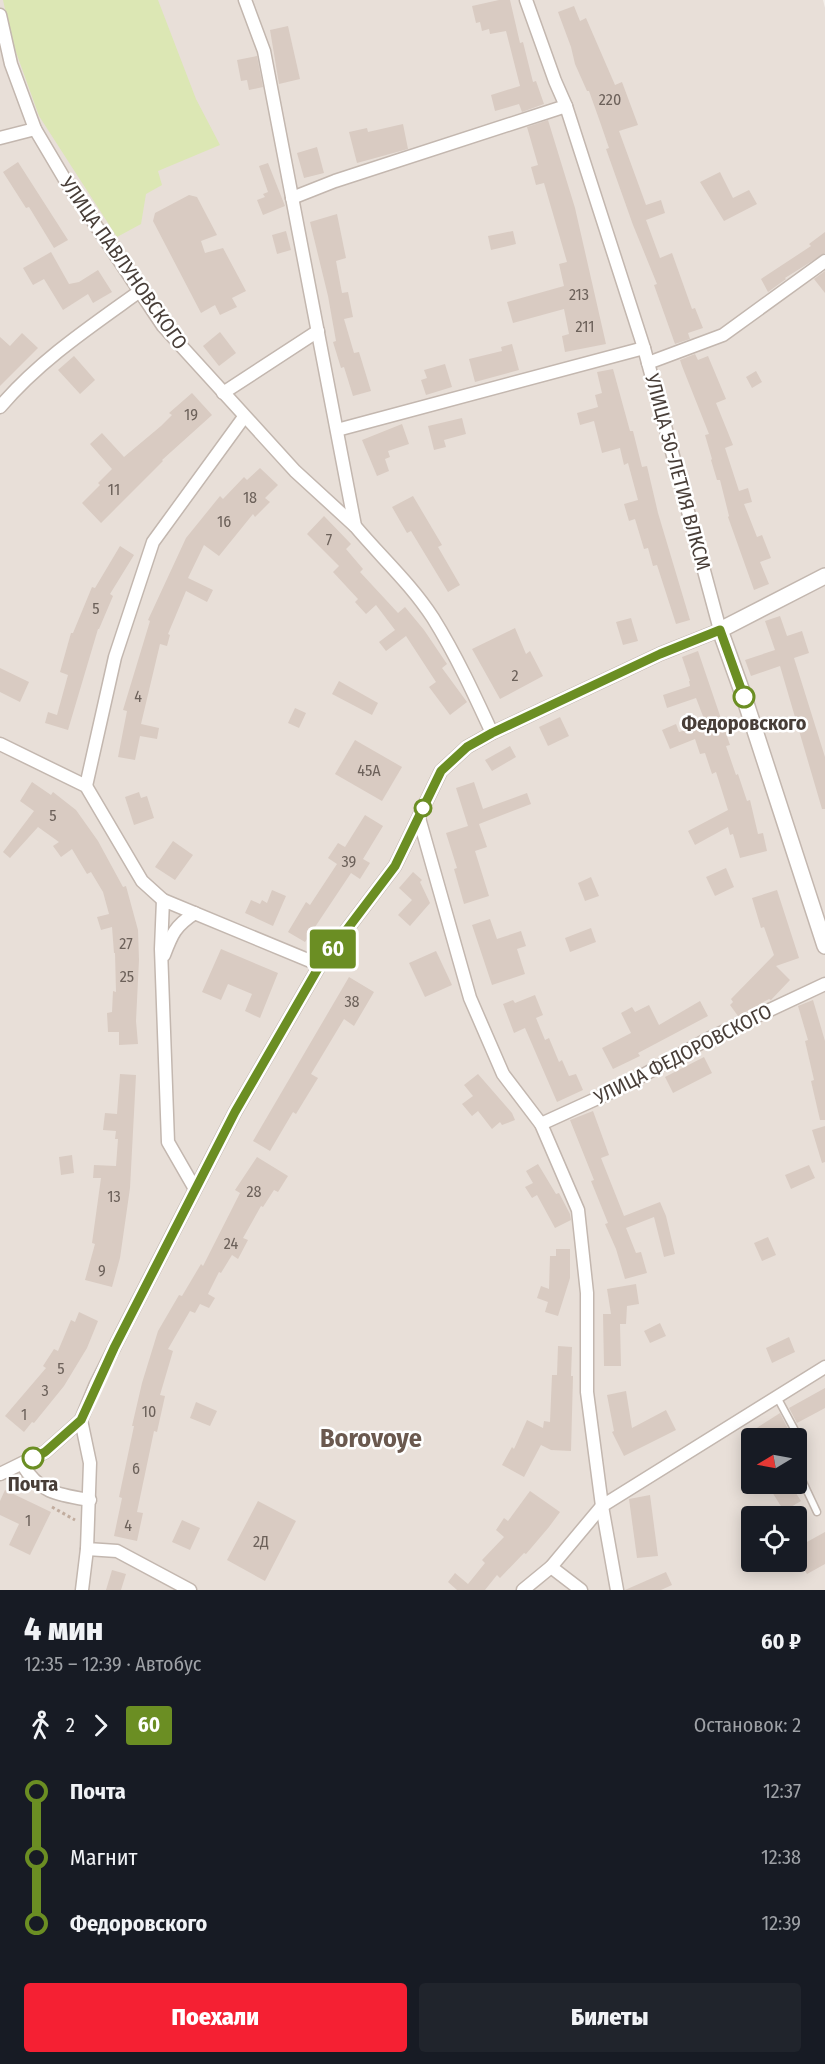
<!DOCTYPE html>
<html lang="ru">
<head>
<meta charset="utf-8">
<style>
  :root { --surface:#171b24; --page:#20242c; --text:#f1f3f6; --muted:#9ea1a6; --accent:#f52033 }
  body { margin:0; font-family:"Fira Sans Condensed",sans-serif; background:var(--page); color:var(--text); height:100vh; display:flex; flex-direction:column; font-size:22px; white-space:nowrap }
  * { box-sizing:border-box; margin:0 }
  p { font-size:20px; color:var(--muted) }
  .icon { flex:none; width:33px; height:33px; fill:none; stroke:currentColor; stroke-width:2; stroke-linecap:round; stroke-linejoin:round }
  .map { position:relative; height:1590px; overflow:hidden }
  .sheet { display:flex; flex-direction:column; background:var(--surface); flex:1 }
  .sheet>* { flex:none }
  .badge { padding:0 12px; border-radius:4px; font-size:21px; line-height:39px }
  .needle { width:39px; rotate:260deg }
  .tools { position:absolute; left:741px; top:1428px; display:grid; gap:12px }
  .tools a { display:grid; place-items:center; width:66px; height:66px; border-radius:6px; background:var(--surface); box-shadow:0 3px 15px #0003; font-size:30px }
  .map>.badge { position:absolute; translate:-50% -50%; box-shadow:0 0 0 3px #fff }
  .legs { display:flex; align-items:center; gap:9px; height:66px; padding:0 24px; font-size:20px }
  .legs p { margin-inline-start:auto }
  .overview { display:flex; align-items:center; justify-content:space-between; height:102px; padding:0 24px }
  h1 { font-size:33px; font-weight:800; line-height:45px }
  .primary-button { display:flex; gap:12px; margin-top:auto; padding:12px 24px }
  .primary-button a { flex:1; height:69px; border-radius:6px; background:var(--accent); color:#fff; font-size:24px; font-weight:800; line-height:69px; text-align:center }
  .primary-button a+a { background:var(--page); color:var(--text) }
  ul { padding:0 24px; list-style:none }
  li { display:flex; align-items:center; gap:21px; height:66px; font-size:22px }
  li i { display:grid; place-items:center; width:9px; height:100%; margin:0 8px; background:currentColor }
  li i::after { content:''; width:15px; height:15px; margin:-8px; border:4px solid; border-radius:50%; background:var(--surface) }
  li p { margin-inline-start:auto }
  li:first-child i { background:linear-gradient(#0000 50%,currentColor 0) }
  li:last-child i { background:linear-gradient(currentColor 50%,#0000 0) }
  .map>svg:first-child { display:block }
</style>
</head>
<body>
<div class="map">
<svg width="825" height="1590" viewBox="0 0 825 1590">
  <rect width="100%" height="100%" fill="#f4efea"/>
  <!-- residential -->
  <path fill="#e8dfd8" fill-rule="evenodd" d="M0,0H823L825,8V1590H0ZM752,1438H796V1484H752ZM752,1516H796V1562H752Z"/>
  <!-- green -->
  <polygon fill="#dce7b4" points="3,0 158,0 196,99 220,145 158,171 162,185 146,194 141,224 117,237 39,116 12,41"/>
  <!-- building -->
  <g fill="#d9cbc2">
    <polygon points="499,0 510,0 520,43 523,42 533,82 536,81 544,104 522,112 519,104 495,111 491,95 520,86 506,31 490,34 489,29 482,31 480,22 476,23 472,6"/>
    <polygon points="574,6 580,21 586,18 615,85 622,82 638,125 619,131 646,205 661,200 665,213 646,220 660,258 672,253 692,309 695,308 703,328 688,333 690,339 675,344 654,285 657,284 633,225 606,149 609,148 599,119 589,91 587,91 575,64 571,47 558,12"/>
    <polygon points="288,26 300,79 279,84 270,30"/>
    <polygon points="257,56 263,87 249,90 247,80 241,81 237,60"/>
    <polygon points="548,120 575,208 606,344 565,352 562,336 569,334 564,309 513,323 507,302 564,286 559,264 567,262 544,183 536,185 531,167 538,165 527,127"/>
    <polygon points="403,124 408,149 357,163 349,132 367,128 368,132"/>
    <polygon points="317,147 324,173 304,178 297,153"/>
    <polygon points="18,162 68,240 54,248 29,207 26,208 3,172"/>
    <polygon points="268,163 285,206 263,215 257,200 265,197 263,194 268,192 259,166"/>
    <polygon points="720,172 733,198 749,190 757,204 724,221 700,182"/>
    <polygon points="189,195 197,197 217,235 201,241 205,253 223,248 246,291 232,298 237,307 220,315 215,305 201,313 153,221 155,213"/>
    <polygon points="337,214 346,258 336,261 342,293 348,292 353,317 344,319 354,353 359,352 371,391 353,396 344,367 341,368 333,342 336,341 328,296 310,222"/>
    <polygon points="286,231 291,250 277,254 272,235"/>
    <polygon points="513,231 516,244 491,250 488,236"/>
    <polygon points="825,232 825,253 785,278 786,279 768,292 761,279 811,246 809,244"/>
    <polygon points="51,252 69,284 79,282 98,270 112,292 93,303 88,294 63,310 44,279 33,285 23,268"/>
    <polygon points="825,271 825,293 814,279"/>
    <polygon points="220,332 236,353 219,366 203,346"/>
    <polygon points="22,333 38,348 0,386 0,337 10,346"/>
    <polygon points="512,344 519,370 475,382 469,359 502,351 501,347"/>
    <polygon points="695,354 698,360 708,356 726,399 716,403 733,445 725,448 739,491 748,488 752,502 744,504 757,537 762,535 771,558 760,562 769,584 754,590 728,517 729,516 720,480 717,480 711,460 712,459 705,435 709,434 682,366 680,360"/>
    <polygon points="74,356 95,380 80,394 58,370"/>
    <polygon points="445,364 452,387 426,395 421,380 427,378 424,370"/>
    <polygon points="613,369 630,431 633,431 642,467 647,466 658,513 690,620 676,624 657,565 653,566 648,548 644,549 635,519 629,521 624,504 638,500 628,463 624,465 620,448 602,453 594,421 580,425 577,413 598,407 595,395 602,393 597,372"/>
    <polygon points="756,371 762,382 752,388 746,377"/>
    <polygon points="192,393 212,415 162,460 163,461 101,523 82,503 100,485 98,483 112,469 90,444 102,433 124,457 161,426 172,415 169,413"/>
    <polygon points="462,418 466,434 444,440 446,447 434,450 428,426"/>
    <polygon points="402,424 409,444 388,451 390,457 385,459 389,471 377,476 362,440"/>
    <polygon points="260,468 278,485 265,498 270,502 255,517 253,514 219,556 204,545 188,578 213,590 207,602 186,591 168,634 170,635 167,646 160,644 141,724 159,728 157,739 140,736 135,760 118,757 127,711 123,710 150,621 148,620 186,538 220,496 223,499 244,477 247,480"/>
    <polygon points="413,496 442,545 438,547 460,585 448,592 411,531 407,533 392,507"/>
    <polygon points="324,516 351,544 346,549 363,569 360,572 398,613 405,607 424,630 447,664 442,668 467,702 450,715 429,687 436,682 406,636 386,651 379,642 395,630 376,605 366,614 355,602 358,599 333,572 339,566 307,534"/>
    <polygon points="120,546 134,555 110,594 113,596 99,629 98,629 68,730 45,723 48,712 57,715 68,675 60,672 71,633 73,633 92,587 95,588"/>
    <polygon points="780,616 787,636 802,631 809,653 794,658 825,757 825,809 822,809 780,666 751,676 745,660 775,650 765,621"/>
    <polygon points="631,618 638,641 623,645 616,622"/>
    <polygon points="515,628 526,654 530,651 543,676 500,699 472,649"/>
    <polygon points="698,651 730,745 726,746 736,775 738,774 747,801 750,800 758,834 763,833 767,851 740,858 733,834 730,835 728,827 695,845 688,831 728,810 716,772 712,774 705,753 700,754 695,739 670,749 662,730 676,724 679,732 706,724 696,698 667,708 663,695 690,686 689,681 690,681 682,657"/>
    <polygon points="0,668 29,682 20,702 0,692"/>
    <polygon points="339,681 378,703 372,715 332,694"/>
    <polygon points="295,708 306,713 299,728 288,723"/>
    <polygon points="560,717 569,736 548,746 539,727"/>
    <polygon points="355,740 402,767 382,801 335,774"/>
    <polygon points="510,746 516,757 492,771 485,760"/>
    <polygon points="32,782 51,795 53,792 76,810 98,841 123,887 126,886 138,930 139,960 136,1021 138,1044 119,1045 119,1032 108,1032 107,1013 112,1012 113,991 116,992 115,953 114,953 112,927 101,930 97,917 109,914 103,892 91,872 87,874 72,849 61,857 53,846 59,842 38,827 10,858 3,852 34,811 20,801"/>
    <polygon points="474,782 483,809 527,793 531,804 479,824 487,847 475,851 489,896 464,904 454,869 457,868 446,833 468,826 456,788"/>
    <polygon points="139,792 141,798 147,796 154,818 134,825 125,797"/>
    <polygon points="365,815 383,826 363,859 370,863 360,879 351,873 305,942 288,932 306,902 310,905 337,864 328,858 338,843 345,847"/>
    <polygon points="173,841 193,855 175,880 155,867"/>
    <polygon points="726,868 734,887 715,896 706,877"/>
    <polygon points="413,872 422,880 420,882 430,903 410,926 398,915 412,900 399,888"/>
    <polygon points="591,877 599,896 585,901 578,883"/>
    <polygon points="272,890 286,896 273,926 245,913 251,900 260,904 262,900 267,903"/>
    <polygon points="777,890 799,958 776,966 790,980 771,1000 769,999 738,1016 730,1005 733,1002 731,999 774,955 764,927 761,928 752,898"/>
    <polygon points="490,919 497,939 521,931 526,946 517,949 525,974 492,985 472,925"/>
    <polygon points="591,928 596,942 570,952 565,938"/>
    <polygon points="221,949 278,973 260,1018 245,1011 252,994 228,984 221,1000 202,992"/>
    <polygon points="436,951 452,985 425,997 409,963"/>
    <polygon points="349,977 374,992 354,1026 344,1019 311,1074 318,1078 296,1114 293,1112 270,1151 253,1141"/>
    <polygon points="535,995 543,1015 536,1018 545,1040 549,1038 559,1062 562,1060 569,1076 576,1074 583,1090 557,1102 525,1028 514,1033 503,1004 513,1000 515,1003"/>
    <polygon points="813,1000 825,1041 825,1120 820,1120 811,1081 814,1080 805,1041 808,1040 798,1006"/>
    <polygon points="700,1001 708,1016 638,1053 640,1056 613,1069 602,1048 631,1033 621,1013 632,1007 635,1012 649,1005 659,1025"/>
    <polygon points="704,1057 712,1073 673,1093 665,1077"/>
    <polygon points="120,1074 136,1075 130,1188 120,1258 112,1287 85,1280 95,1244 92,1243 101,1178 93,1178 94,1165 116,1166 118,1139 115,1139 116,1131 103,1130 105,1113 117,1114"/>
    <polygon points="478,1074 512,1113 515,1120 502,1125 500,1122 492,1129 478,1111 472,1116 462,1104 473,1096 464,1085"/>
    <polygon points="593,1111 609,1155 601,1158 624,1216 660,1202 666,1216 675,1254 664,1257 654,1217 626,1228 636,1253 641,1252 647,1273 625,1279 616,1249 605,1224 608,1223 591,1181 594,1180 570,1120"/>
    <polygon points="825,1126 825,1162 822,1163 812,1130"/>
    <polygon points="72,1155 74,1173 61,1175 59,1157"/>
    <polygon points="257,1157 288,1176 278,1192 274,1190 263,1207 261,1206 243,1238 248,1240 238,1259 232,1255 221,1273 219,1272 208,1294 215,1298 209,1308 200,1304 195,1313 190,1311 168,1349 173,1351 160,1395 165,1396 157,1432 154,1431 137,1512 143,1513 137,1541 114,1536 122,1498 119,1497 134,1426 132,1426 142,1383 158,1331 179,1295 182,1296 201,1264 203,1266 240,1193 235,1190"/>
    <polygon points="538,1164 556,1194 559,1193 570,1214 571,1220 555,1228 537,1195 532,1198 525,1187 533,1183 526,1171"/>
    <polygon points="809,1165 815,1178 791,1189 785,1175"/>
    <polygon points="768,1237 776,1255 762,1261 754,1243"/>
    <polygon points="556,1249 570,1249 570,1278 558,1316 545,1312 548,1302 537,1298 541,1286 549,1289 550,1256 556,1256"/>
    <polygon points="636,1284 639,1304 627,1306 626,1324 620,1324 621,1366 604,1366 603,1314 611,1314 607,1289"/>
    <polygon points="79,1312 98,1321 87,1348 64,1386 34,1423 32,1422 24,1432 5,1416 46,1368 43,1366 54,1349 58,1351 71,1320 75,1322"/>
    <polygon points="660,1323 666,1336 650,1343 644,1331"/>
    <polygon points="789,1337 795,1352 772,1363 766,1348"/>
    <polygon points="558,1346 572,1347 571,1376 573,1376 571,1451 551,1450 541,1445 524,1477 502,1465 512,1447 514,1449 527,1420 543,1428 544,1421 550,1422 552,1375 557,1375"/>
    <polygon points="825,1388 825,1408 797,1423 789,1408"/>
    <polygon points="626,1391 632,1428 666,1410 676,1430 624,1456 612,1432 614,1431 607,1395"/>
    <polygon points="196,1402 217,1411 210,1426 190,1418"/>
    <polygon points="780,1413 791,1435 786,1438 757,1438 752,1431"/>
    <polygon points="767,1484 790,1484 801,1501 784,1511"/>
    <polygon points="5,1490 51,1512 30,1555 9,1545 19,1524 0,1515 0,1501"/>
    <polygon points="530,1491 560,1512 549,1527 526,1554 524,1553 500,1578 497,1575 485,1590 457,1590 448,1582 455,1573 468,1584 485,1563 482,1560 504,1537 496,1530 504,1518 508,1521"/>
    <polygon points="650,1495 658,1556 637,1558 629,1499"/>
    <polygon points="258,1501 296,1521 265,1581 227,1560"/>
    <polygon points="182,1520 200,1528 190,1550 172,1542"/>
    <polygon points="825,1532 825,1564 807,1574 796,1556 796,1548"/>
    <polygon points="112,1570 126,1574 121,1590 106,1590"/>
    <polygon points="666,1572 672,1585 661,1590 625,1590"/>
  </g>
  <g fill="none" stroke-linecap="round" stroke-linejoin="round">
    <defs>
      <polyline id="service" points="777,1397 799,1438 801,1478 817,1512"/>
      <g id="minor">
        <path d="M245,0L264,51L355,526C381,557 411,584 433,618C456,655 474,694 492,733"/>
        <polyline points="0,15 11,64 35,129 64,178 163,326 295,471 355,526"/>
        <polyline points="0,138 35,129"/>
        <polyline points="292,198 335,181 566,106"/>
        <polyline points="648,363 723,335 825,261"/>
        <polyline points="223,393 318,331"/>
        <path d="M0,407C40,360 90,327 140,291"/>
        <polyline points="337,430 644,348"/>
        <polyline points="0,744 86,786 142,881 163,900"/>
        <polyline points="86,786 115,657 153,542 244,417"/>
        <polyline points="419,818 470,998 503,1074 541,1124 578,1210 587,1293 587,1392 602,1506 617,1590"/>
        <path d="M164,955C172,934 175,926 195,913"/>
        <polyline points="541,1124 622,1087 708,1039 825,984"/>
        <polyline points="195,1189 168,1142 161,949 163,900 320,965"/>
        <path d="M22,1464C39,1493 59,1495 90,1500"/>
        <polyline points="0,1474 45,1452 81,1420"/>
        <polyline points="551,1567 581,1590"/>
        <polyline points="82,1590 87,1549"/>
        <polyline points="190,1590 117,1551 87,1549 90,1463 81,1420 96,1384 123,1330 235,1112 320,965 395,866 441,771 467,747 492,733 660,654 720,630 644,348 566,106 555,81 526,0"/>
        <polyline points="523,1590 551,1567 602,1506 825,1367"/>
      </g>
      <polyline id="tertiary" points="825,576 720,630 744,697 825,946"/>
    </defs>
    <!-- service casing -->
    <use href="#service" stroke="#c3b7af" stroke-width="9"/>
    <!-- minor casing -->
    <use href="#minor" stroke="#c3b7af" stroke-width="15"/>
    <!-- tertiary casing -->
    <use href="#tertiary" stroke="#c3b7af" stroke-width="18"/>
    <!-- path -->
    <polyline stroke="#c1ac9e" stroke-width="3" stroke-dasharray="3 3" stroke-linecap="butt" points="52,1507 75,1520"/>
    <!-- service -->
    <use href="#service" stroke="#fff" stroke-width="6"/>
    <!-- minor -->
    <use href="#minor" stroke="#fff" stroke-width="12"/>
    <!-- tertiary -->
    <use href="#tertiary" stroke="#fff" stroke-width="15"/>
  </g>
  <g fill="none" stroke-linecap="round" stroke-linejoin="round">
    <defs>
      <polyline id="line-1" points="33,1458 45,1452 81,1420 114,1348 235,1112 320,965 395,866 441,771 467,747 492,733 660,654 720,630 744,697"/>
    </defs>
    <!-- line-1 casing -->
    <use href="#line-1" stroke="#fff" stroke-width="14"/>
    <!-- line-1 -->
    <use href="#line-1" stroke="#6b8e23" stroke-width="9"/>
  </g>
  <!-- markers -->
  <g fill="#fff" stroke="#6b8e23" stroke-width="3">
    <circle cx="744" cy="697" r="10"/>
    <circle cx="423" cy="808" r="8"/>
    <circle cx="33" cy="1458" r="10"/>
  </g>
  <g text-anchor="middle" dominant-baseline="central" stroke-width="5" stroke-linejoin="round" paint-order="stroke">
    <!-- number labels -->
    <g font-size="16" fill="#6c615a">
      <text x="610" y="99">220</text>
      <text x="579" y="294">213</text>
      <text x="585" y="326">211</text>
      <text x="191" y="414">19</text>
      <text x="114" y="489">11</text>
      <text x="250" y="497">18</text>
      <text x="224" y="521">16</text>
      <text x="329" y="539">7</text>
      <text x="96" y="608">5</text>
      <text x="515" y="675">2</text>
      <text x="138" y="696">4</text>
      <text x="369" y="770">45А</text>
      <text x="53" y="815">5</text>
      <text x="349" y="861">39</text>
      <text x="126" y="943">27</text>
      <text x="127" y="976">25</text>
      <text x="352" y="1001">38</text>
      <text x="254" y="1191">28</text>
      <text x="114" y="1196">13</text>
      <text x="231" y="1243">24</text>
      <text x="102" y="1270">9</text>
      <text x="61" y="1368">5</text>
      <text x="45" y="1390">3</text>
      <text x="149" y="1411">10</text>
      <text x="24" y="1414">1</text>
      <text x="136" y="1468">6</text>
      <text x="28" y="1520">1</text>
      <text x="128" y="1525">4</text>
      <text x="261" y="1541">2Д</text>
    </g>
    <!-- street labels -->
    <g font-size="20" fill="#483e38" stroke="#fff">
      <text transform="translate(124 263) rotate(55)">УЛИЦА ПАВЛУНОВСКОГО</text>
      <text transform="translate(678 472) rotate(75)">УЛИЦА 50-ЛЕТИЯ ВЛКСМ</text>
      <text transform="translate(683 1054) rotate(-27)">УЛИЦА ФЕДОРОВСКОГО</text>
    </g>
    <!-- stop labels -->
    <g font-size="20" font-weight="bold" fill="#483e38" stroke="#fff">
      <text x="744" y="723">Федоровского</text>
      <text x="33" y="1484">Почта</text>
    </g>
    <!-- district labels -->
    <g font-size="26" font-weight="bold" fill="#6b594f" stroke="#fff">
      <text x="371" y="1438">Borovoye</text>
    </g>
  </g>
</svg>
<div class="tools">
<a><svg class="needle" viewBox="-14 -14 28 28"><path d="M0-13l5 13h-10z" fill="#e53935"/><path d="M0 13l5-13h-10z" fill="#9ea1a6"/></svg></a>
<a><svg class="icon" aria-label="locate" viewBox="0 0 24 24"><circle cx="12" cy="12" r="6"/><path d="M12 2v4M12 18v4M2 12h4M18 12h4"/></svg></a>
</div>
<b class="badge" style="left:333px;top:949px;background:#6b8e23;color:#fff">60</b>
</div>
<section class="sheet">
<div class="overview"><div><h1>4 мин</h1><p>12:35 – 12:39 · Автобус</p></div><b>60 ₽</b></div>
<div class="legs"><svg class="icon" aria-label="walk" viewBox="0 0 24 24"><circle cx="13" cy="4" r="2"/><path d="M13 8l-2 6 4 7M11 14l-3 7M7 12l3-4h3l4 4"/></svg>2<svg class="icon" aria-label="forward" viewBox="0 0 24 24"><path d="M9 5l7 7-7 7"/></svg><b class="badge" style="background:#6b8e23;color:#fff">60</b><p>Остановок: 2</p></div>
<ul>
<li><i style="color:#6b8e23"></i><b>Почта</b><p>12:37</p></li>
<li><i style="color:#6b8e23"></i><span>Магнит</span><p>12:38</p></li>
<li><i style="color:#6b8e23"></i><b>Федоровского</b><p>12:39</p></li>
</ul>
<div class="primary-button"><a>Поехали</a><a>Билеты</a></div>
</section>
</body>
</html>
